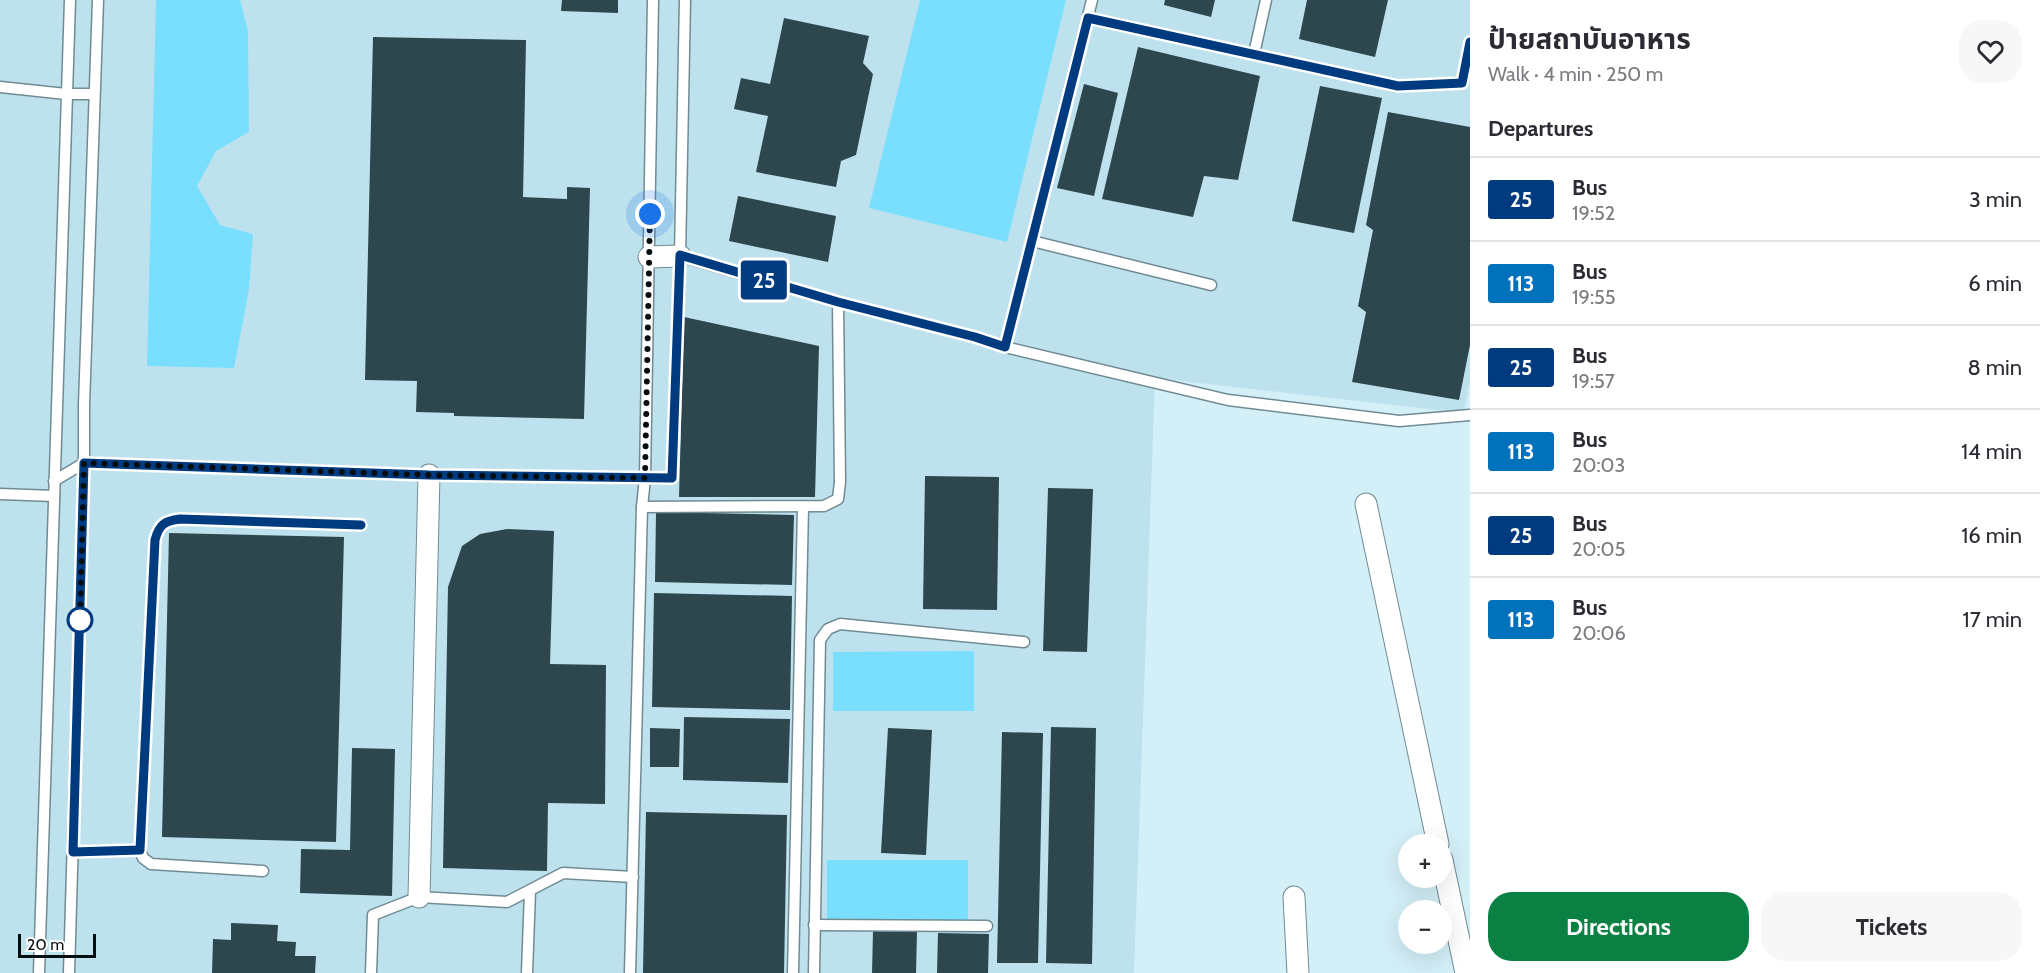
<!DOCTYPE html>
<html lang="en">
<head>
<meta charset="utf-8">
<style>
  :root { --surface:#fff; --page:#f7f7f7; --text:#2b2b33; --muted:#7c7c81; --line:#e1e1e2; --accent:#0b8043 }
  body { margin:0; font-family:Cabin,"Noto Sans Thai",sans-serif; background:var(--page); color:var(--text); height:100vh; display:flex; flex-direction:column; font-size:22px; white-space:nowrap }
  * { box-sizing:border-box; margin:0 }
  p { font-size:20px; color:var(--muted) }
  .icon { flex:none; width:33px; height:33px; fill:none; stroke:currentColor; stroke-width:2; stroke-linecap:round; stroke-linejoin:round }
  .map { position:relative; flex:1; overflow:hidden }
  .panel { display:flex; flex-direction:column; background:var(--surface); width:570px }
  .panel>* { flex:none }
  .badge { padding:0 12px; border-radius:4px; font-size:21px; line-height:39px }
  .controls { position:absolute; left:1398px; top:834px; display:grid; gap:12px }
  .controls a { display:grid; place-items:center; width:54px; height:54px; border-radius:50%; background:var(--surface); box-shadow:0 6px 24px #0002; font-size:30px }
  .scale { position:absolute; left:18px; bottom:15px; width:78px; box-sizing:border-box; padding-left:6px; border:3px solid #050d10; border-top:0; font-size:16px; line-height:21px; white-space:nowrap; color:#050d10; -webkit-text-stroke:4px #fff; paint-order:stroke }
  .you { position:absolute; width:30px; height:30px; margin:-15px; border:4px solid #fff; border-radius:50%; background:#1a73e8; box-shadow:0 0 0 9px #1a73e833 }
  .map>.badge { position:absolute; translate:-50% -50%; box-shadow:0 0 0 3px #fff }
  h2 { padding:0 18px; font-size:22px; line-height:54px }
  .round { display:grid; place-items:center; flex:none; width:63px; height:63px; border-radius:24px; background:var(--page) }
  .headline { display:flex; align-items:center; justify-content:space-between; height:102px; padding:0 18px }
  h1 { font-size:28px; font-weight:700; line-height:45px }
  .cta { display:flex; gap:12px; margin-top:auto; padding:12px 18px }
  .cta a { flex:1; height:69px; border-radius:24px; background:var(--accent); color:#fff; font-size:24px; font-weight:700; line-height:69px; text-align:center }
  .cta a+a { background:var(--page); color:var(--text) }
  ul { padding:0; list-style:none }
  li { display:flex; align-items:center; gap:18px; height:84px; padding:0 18px; border-top:2px solid var(--line) }
  li div { flex:1 }
  li b { display:block; font-size:22px }
  li em { font-style:normal }
  li .badge { min-width:66px; font-weight:700; text-align:center }
  main { display:flex; flex:1; min-height:0 }
  .map>svg:first-child { display:block }
</style>
</head>
<body>
<main>
<div class="map">
<svg width="1470" height="973" viewBox="0 0 1470 973">
  <rect width="100%" height="100%" fill="#d3eff8"/>
  <!-- built -->
  <polygon fill="#bde2ed" points="0,0 1470,0 1470,380 1464,413 1155,378 1134,973 0,973"/>
  <!-- water -->
  <g fill="#7adffe">
    <polygon points="156,0 240,0 248,31 249,132 216,151 197,186 220,225 253,234 249,289 234,368 147,366"/>
    <polygon points="920,0 1066,0 1007,242 869,208"/>
    <polygon points="974,651 974,711 833,711 833,652"/>
    <rect x="827" y="860" width="141" height="60"/>
  </g>
  <!-- building -->
  <g fill="#2e464e">
    <polygon points="562,0 618,0 618,13 561,11"/>
    <polygon points="1165,0 1215,0 1211,17 1164,5"/>
    <polygon points="1307,0 1388,0 1375,57 1299,39"/>
    <polygon points="784,18 869,36 863,63 873,74 856,155 841,161 836,187 756,172 768,116 734,109 741,78 770,84"/>
    <polygon points="373,37 526,40 523,197 567,199 567,187 590,188 584,419 454,416 454,413 416,412 417,381 365,380"/>
    <polygon points="1138,47 1260,76 1238,180 1204,176 1193,217 1102,199"/>
    <polygon points="1084,84 1118,93 1094,196 1057,188"/>
    <polygon points="1320,86 1382,98 1354,233 1292,221"/>
    <polygon points="1388,112 1470,127 1470,345 1459,400 1352,382 1366,312 1358,306 1373,230 1366,225"/>
    <polygon points="738,196 836,216 828,262 729,241"/>
    <polygon points="684,317 819,346 815,497 679,497"/>
    <polygon points="925,476 999,477 997,610 923,609"/>
    <polygon points="1048,488 1093,489 1087,652 1043,651"/>
    <polygon points="656,512 794,515 792,585 655,582"/>
    <polygon points="507,529 554,531 550,664 606,665 605,804 548,803 547,871 443,868 448,587 462,546 480,534"/>
    <polygon points="169,533 344,537 336,842 162,837"/>
    <polygon points="654,593 792,596 790,710 652,707"/>
    <polygon points="684,717 790,719 788,783 683,780"/>
    <polygon points="1051,727 1096,728 1092,964 1046,963"/>
    <polygon points="650,728 680,729 679,767 650,767"/>
    <polygon points="888,728 932,730 926,855 881,853"/>
    <polygon points="1002,732 1043,733 1038,963 997,963"/>
    <polygon points="352,748 395,749 392,896 300,893 301,849 350,850"/>
    <polygon points="646,812 787,815 784,973 643,973"/>
    <polygon points="231,923 278,925 277,941 296,942 295,956 316,956 315,973 212,973 213,939 231,940"/>
    <polygon points="873,931 917,932 916,973 872,973"/>
    <polygon points="938,933 989,934 988,973 937,973"/>
  </g>
  <g fill="none" stroke-linecap="round" stroke-linejoin="round">
    <defs>
      <g id="service">
        <polyline points="653,0 645,478 672,478 680,256 685,0"/>
        <polyline points="1088,18 1398,86 1462,83 1470,42"/>
        <polyline points="1254,54 1266,0"/>
        <polyline points="0,87 66,94 93,94"/>
        <polyline points="1032,241 1211,285"/>
        <polyline points="680,256 838,302 975,337 1005,347 1228,400 1399,421 1470,415"/>
        <polyline points="1005,347 1092,0"/>
        <polyline points="54,481 84,463 429,475 645,478 642,507 630,973"/>
        <polyline points="0,494 54,496"/>
        <polyline points="642,507 824,506 838,499 840,482 838,302"/>
        <polyline points="73,852 140,850"/>
        <path d="M263,871L151,864L143,858L140,850L155,540C160,525 164,521 180,519L361,525"/>
        <polyline points="814,925 987,926"/>
        <polyline points="39,973 70,0"/>
        <polyline points="69,973 84,463 84,405 98,0"/>
        <polyline points="371,973 373,915 419,897 507,902 563,873 633,877"/>
        <polyline points="527,973 530,891"/>
        <polyline points="793,973 803,507"/>
        <polyline points="814,973 820,640 828,629 840,624 1024,642"/>
      </g>
      <g id="minor">
        <polyline points="649,257 680,256"/>
        <polyline points="1366,504 1438,844"/>
        <polyline points="1442,860 1466,973"/>
        <polyline points="419,897 429,475"/>
        <polyline points="1294,897 1298,973"/>
      </g>
    </defs>
    <!-- service casing -->
    <use href="#service" stroke="#718b93" stroke-width="13"/>
    <!-- minor casing -->
    <use href="#minor" stroke="#718b93" stroke-width="23"/>
    <!-- service -->
    <use href="#service" stroke="#fff" stroke-width="10"/>
    <!-- minor -->
    <use href="#minor" stroke="#fff" stroke-width="21"/>
  </g>
  <g fill="none" stroke-linecap="round" stroke-linejoin="round">
    <defs>
      <path id="line" d="M361,525L180,519C164,521 159,525 155,540L140,850L73,852L84,463L429,475L672,478L680,255L838,302L975,337L1005,347L1088,18L1398,86L1462,83L1470,42"/>
    </defs>
    <!-- line casing -->
    <use href="#line" stroke="#fff" stroke-width="14"/>
    <!-- line -->
    <use href="#line" stroke="#003b80" stroke-width="9"/>
    <!-- walk -->
    <polyline stroke="#050d10" stroke-width="6" stroke-dasharray="0 10.8" points="80,620 80,623 84,463 429,475 645,478 650,214"/>
  </g>
  <!-- markers -->
  <circle fill="#fff" stroke="#003b80" stroke-width="3" cx="80" cy="620" r="12"/>
</svg>
<div class="controls">
<a>+</a>
<a>−</a>
</div>
<div class="scale">20 m</div>
<div class="you" style="left:650px;top:214px"></div>
<b class="badge" style="left:764px;top:280px;background:#003b80;color:#fff">25</b>
</div>
<section class="panel">
<div class="headline"><div><h1>ป้ายสถาบันอาหาร</h1><p>Walk · 4 min · 250 m</p></div><a class="round"><svg class="icon" aria-label="heart" viewBox="0 0 24 24"><path d="M12 20l-8-8c-3-5 5-10 8-4 3-6 11-1 8 4z"/></svg></a></div>
<h2>Departures</h2>
<ul>
<li><span class="badge" style="background:#003b80;color:#fff">25</span><div><b>Bus</b><p>19:52</p></div><em>3 min</em></li>
<li><span class="badge" style="background:#0072bc;color:#fff">113</span><div><b>Bus</b><p>19:55</p></div><em>6 min</em></li>
<li><span class="badge" style="background:#003b80;color:#fff">25</span><div><b>Bus</b><p>19:57</p></div><em>8 min</em></li>
<li><span class="badge" style="background:#0072bc;color:#fff">113</span><div><b>Bus</b><p>20:03</p></div><em>14 min</em></li>
<li><span class="badge" style="background:#003b80;color:#fff">25</span><div><b>Bus</b><p>20:05</p></div><em>16 min</em></li>
<li><span class="badge" style="background:#0072bc;color:#fff">113</span><div><b>Bus</b><p>20:06</p></div><em>17 min</em></li>
</ul>
<div class="cta"><a>Directions</a><a>Tickets</a></div>
</section>
</main>
</body>
</html>
